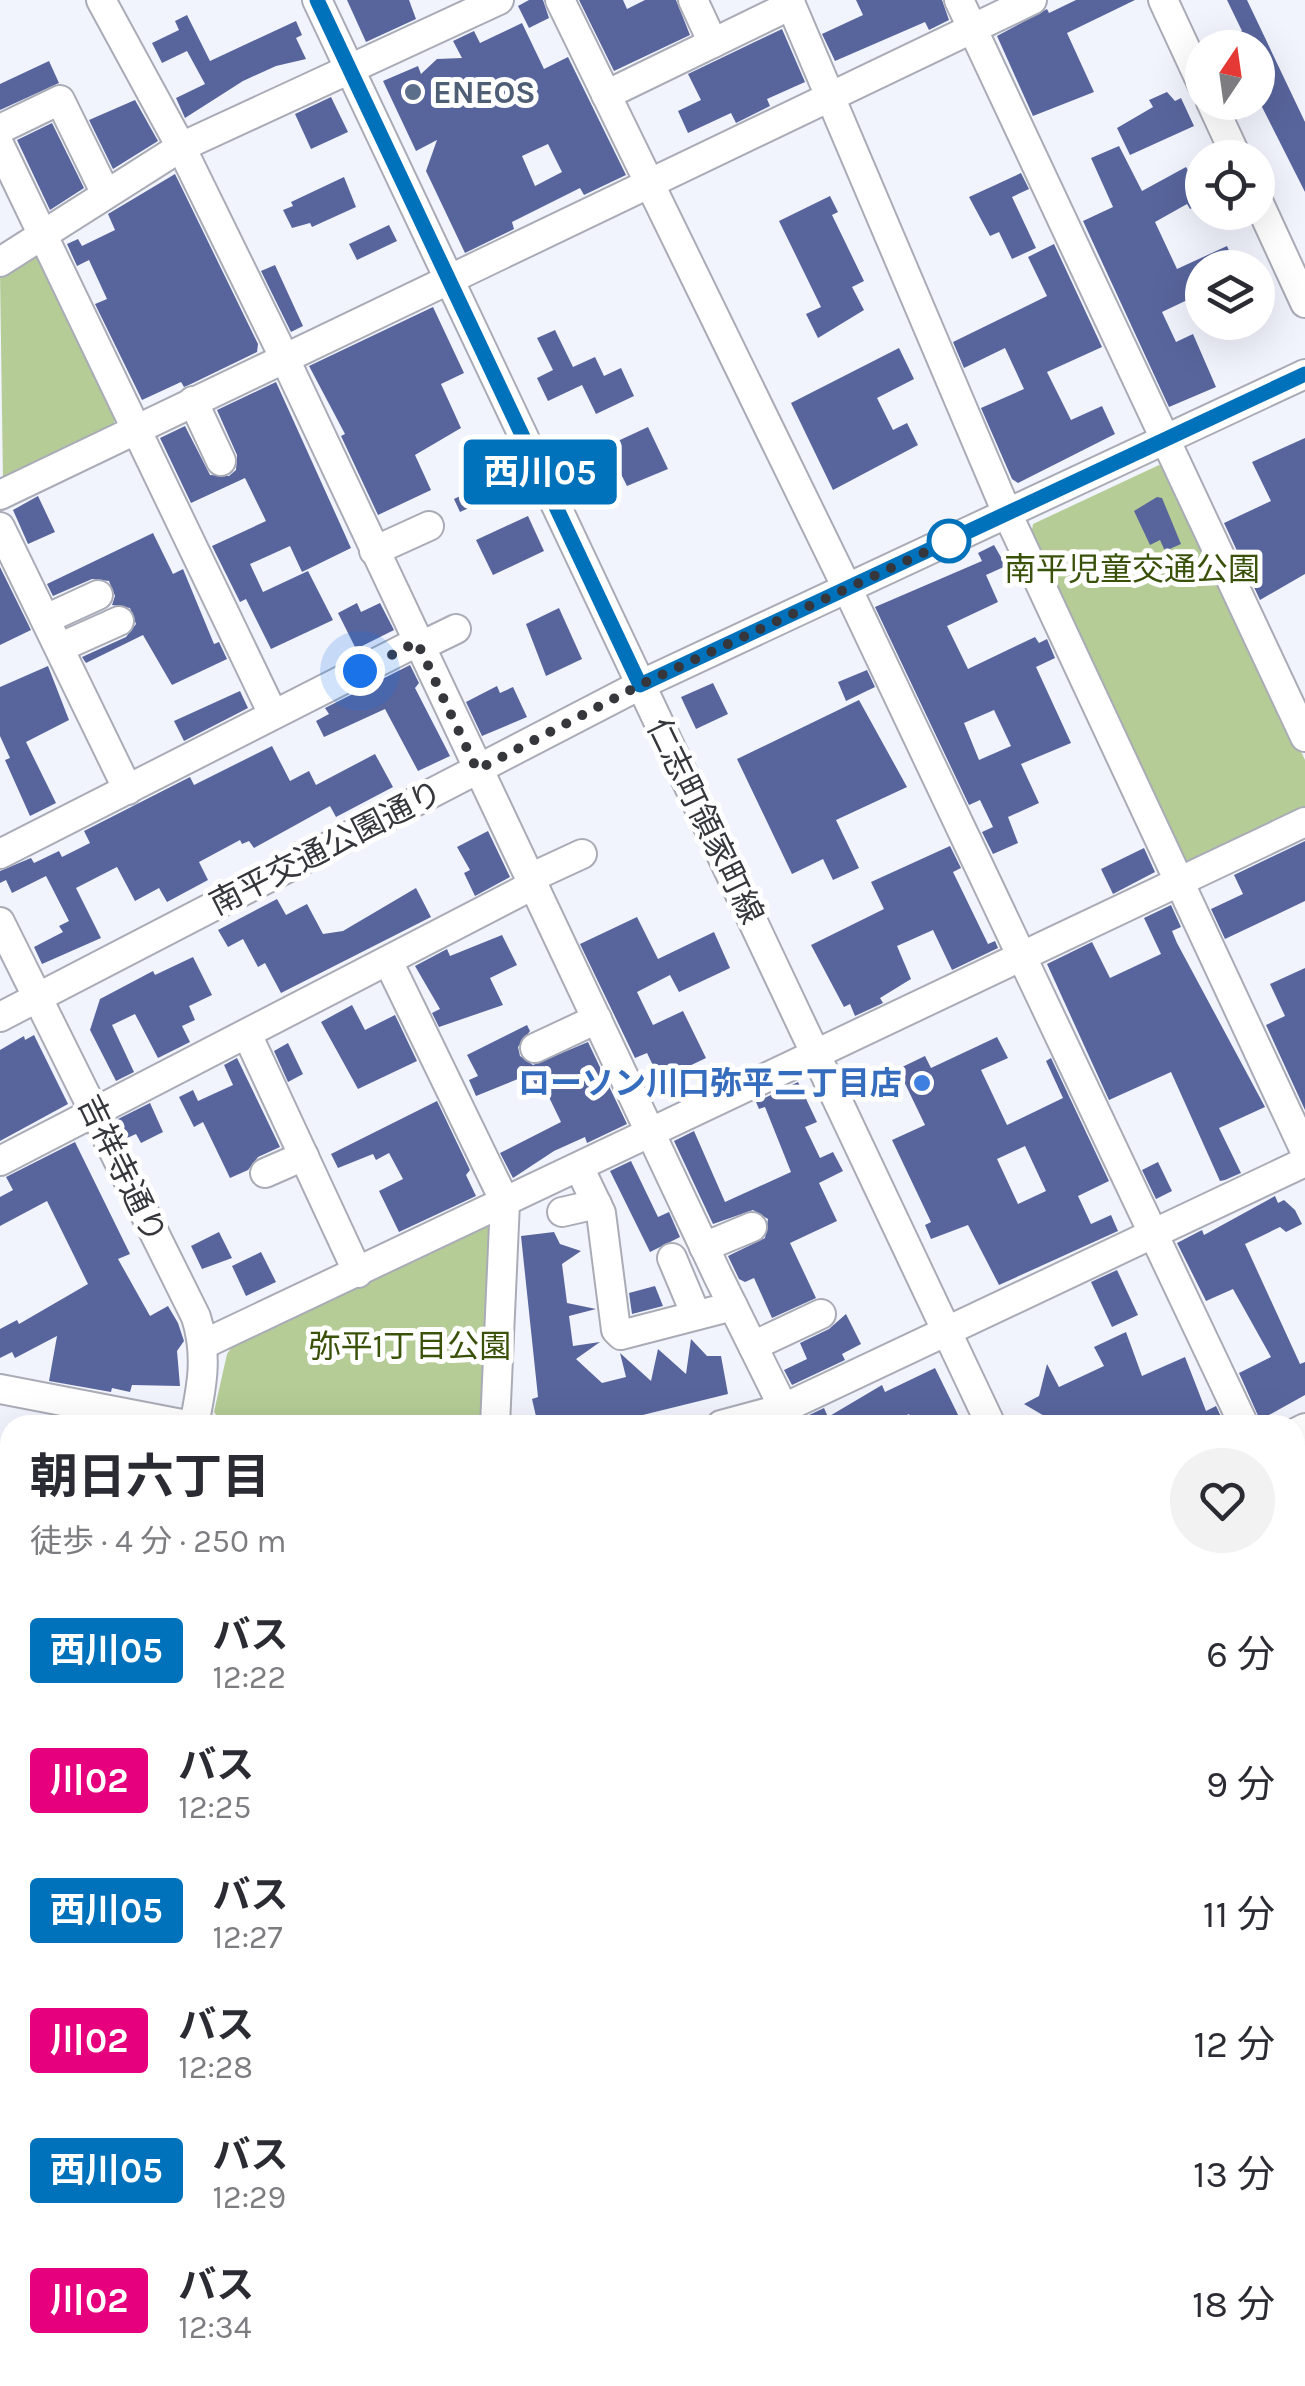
<!DOCTYPE html>
<html lang="ja">
<head>
<meta charset="utf-8">
<style>
  :root { --surface:#fff; --page:#f2f2f3; --text:#2b2b33; --muted:#7c7c81 }
  body { margin:0; font-family:Karla,"Noto Sans JP",sans-serif; background:var(--page); color:var(--text); height:100vh; display:flex; flex-direction:column; font-size:38px; white-space:nowrap }
  * { box-sizing:border-box; margin:0 }
  p { font-size:32px; color:var(--muted) }
  .icon { flex:none; width:55px; height:55px; fill:none; stroke:currentColor; stroke-width:2; stroke-linecap:round; stroke-linejoin:round }
  .map { position:relative; flex:1; overflow:hidden }
  .side { position:absolute; left:0px; top:1415px; width:1305px; height:972px; display:flex; flex-direction:column; background:var(--surface); border-radius:30px 30px 0 0; box-shadow:0 10px 40px #0002 }
  .side>* { flex:none }
  .badge { padding:0 20px; border-radius:8px; font-size:35px; line-height:65px }
  .needle { width:65px; rotate:13deg }
  .buttons { position:absolute; left:1185px; top:30px; display:grid; gap:20px }
  .buttons a { display:grid; place-items:center; width:90px; height:90px; border-radius:50%; background:var(--surface); box-shadow:0 10px 40px #0002; font-size:50px }
  .you { position:absolute; width:50px; height:50px; margin:-25px; border:8px solid #fff; border-radius:50%; background:#1a73e8; box-shadow:0 0 0 15px #1a73e833 }
  .map>.badge { position:absolute; translate:-50% -50%; box-shadow:0 0 0 5px #fff }
  .round { display:grid; place-items:center; flex:none; width:105px; height:105px; border-radius:52px; background:var(--page) }
  .head { display:flex; align-items:center; justify-content:space-between; height:170px; padding:0 30px }
  h1 { font-size:48px; font-weight:700; line-height:75px }
  ul { padding:0; list-style:none }
  li { display:flex; align-items:center; gap:30px; height:130px; padding:0 30px }
  li div { flex:1 }
  li b { display:block; font-size:38px }
  li em { font-style:normal }
  li .badge { min-width:110px; font-weight:700; text-align:center }
  .map>svg:first-child { display:block }
</style>
</head>
<body>
<div class="map">
<svg width="1305" height="2386" viewBox="0 0 1305 2386">
  <rect width="100%" height="100%" fill="#f2f4fd"/>
  <!-- education -->
  <polygon fill="#fae3f0" points="334,2378 709,2378 707,2386 332,2386"/>
  <!-- green -->
  <g fill="#b5cc96">
    <polygon points="28,254 43,258 117,415 113,425 3,481 0,273"/>
    <polygon points="1159,465 1172,472 1305,760 1305,813 1191,864 1184,859 1031,536 1033,524"/>
    <polygon points="483,1223 493,1228 488,1425 253,1425 219,1419 214,1412 227,1354 234,1344"/>
  </g>
  <!-- building -->
  <g fill="#58659d" fill-rule="evenodd">
    <polygon points="347,0 409,0 416,19 366,42"/>
    <polygon points="529,0 543,0 549,18 529,28 518,6"/>
    <polygon points="579,0 623,0 627,9 645,0 676,0 690,35 614,71"/>
    <polygon points="856,0 942,0 949,20 929,30 925,22 835,61 822,34 863,15"/>
    <polygon points="1076,0 1135,0 1067,33 1094,92 1033,116 997,36 1047,9 1049,13"/>
    <polygon points="1227,0 1247,0 1305,122 1305,192 1258,99 1258,48 1206,48 1242,31"/>
    <polygon points="187,15 210,61 296,21 302,35 296,38 306,59 276,66 243,81 185,118 176,98 205,84 187,51 162,63 152,43 179,30 175,21"/>
    <path d="M522,23L544,69L568,57L626,175L584,195L580,188L512,222L514,229L465,253L426,171L437,140L416,151L383,81L418,66L421,74L437,59L462,58L453,41L474,31L480,43ZM548,144L562,172L535,186L522,156Z"/>
    <polygon points="782,29 805,82 767,99 770,106 736,123 731,113 688,133 678,111 701,100 688,74"/>
    <polygon points="49,61 59,83 0,110 0,84"/>
    <polygon points="1167,92 1175,101 1181,98 1194,126 1130,155 1117,128 1153,107 1149,100"/>
    <polygon points="331,97 348,132 311,149 295,114"/>
    <polygon points="135,100 158,141 113,169 89,120"/>
    <polygon points="52,123 84,188 50,210 17,140"/>
    <polygon points="1119,146 1142,191 1186,167 1189,172 1202,165 1202,203 1190,209 1187,204 1155,222 1177,269 1227,246 1234,262 1202,268 1202,293 1162,312 1176,342 1193,334 1216,387 1169,407 1083,221 1113,207 1091,158"/>
    <polygon points="1021,173 1029,189 1012,197 1036,248 1012,259 999,232 990,236 969,197"/>
    <polygon points="175,174 258,344 257,352 191,384 184,387 181,382 142,400 95,304 107,299 89,260 77,266 67,244 78,239 82,246 115,230 108,214"/>
    <polygon points="344,177 356,207 312,227 310,223 292,228 283,210 293,206 291,202"/>
    <polygon points="830,196 838,212 832,215 864,281 852,287 864,310 818,338 806,314 821,307 779,221"/>
    <polygon points="389,225 397,241 357,260 349,244"/>
    <polygon points="1054,244 1102,347 1047,372 1071,420 1102,406 1115,434 1018,483 1012,479 981,408 1024,389 1005,348 964,368 953,342 1047,296 1028,257"/>
    <polygon points="275,265 303,326 291,332 261,271"/>
    <polygon points="433,307 464,373 441,384 461,428 415,455 431,490 378,515 341,436 345,434 309,366"/>
    <polygon points="555,330 573,367 595,357 604,376 621,368 634,396 596,414 582,385 548,401 537,378 553,370 537,338"/>
    <polygon points="899,348 914,379 877,398 893,430 907,423 918,445 833,490 791,403"/>
    <polygon points="276,382 351,548 302,572 290,546 250,564 263,592 308,571 333,620 271,649 246,599 240,602 212,546 266,521 245,478 191,503 160,438 185,426 210,475 229,476 236,470 237,455 217,410"/>
    <polygon points="648,427 668,469 627,486 607,446"/>
    <polygon points="1305,438 1305,574 1260,600 1224,523 1271,501 1252,462"/>
    <polygon points="495,479 502,493 460,512 454,499"/>
    <polygon points="38,496 55,532 28,544 13,510"/>
    <polygon points="1157,497 1162,498 1181,544 1165,551 1160,540 1150,545 1134,511"/>
    <polygon points="528,516 544,551 493,575 476,540"/>
    <polygon points="153,533 173,574 183,569 214,644 219,642 227,659 172,685 143,635 86,663 82,657 126,637 136,624 130,608 112,605 115,596 109,581 92,579 53,596 47,584"/>
    <path d="M994,545L1006,566L986,575L998,602L947,626L968,669L1035,637L1039,643L1047,639L1055,658L1036,667L1071,743L1021,764L1039,803L1008,817L1018,843L993,854L982,832L993,827L980,800L969,805L875,607L982,561L978,553ZM994,710L1011,746L979,760L964,723Z"/>
    <polygon points="0,567 31,630 0,645"/>
    <polygon points="357,603 361,612 380,603 394,630 356,649 338,613"/>
    <polygon points="559,608 582,659 546,676 526,624"/>
    <polygon points="410,665 419,683 415,688 450,756 418,771 385,709 324,737 316,721 329,714 325,708"/>
    <polygon points="48,666 69,720 26,742 56,803 30,816 5,760 10,758 0,736 0,687"/>
    <polygon points="867,670 875,687 846,701 838,682"/>
    <polygon points="713,683 728,714 696,729 681,697"/>
    <polygon points="497,686 500,693 513,687 527,717 482,736 466,702"/>
    <polygon points="240,691 248,708 184,741 174,721"/>
    <polygon points="859,700 907,787 836,820 859,868 833,880 823,859 792,874 737,759"/>
    <polygon points="272,746 290,781 309,771 316,785 375,754 393,787 336,817 330,806 254,848 249,841 242,844 240,840 199,862 208,880 167,902 159,888 135,901 117,867 76,888 101,938 42,964 34,947 63,932 59,926 69,921 46,876 12,893 6,880 0,883 0,871 31,858 34,863 59,851 62,857 90,843 84,831 190,777 194,785"/>
    <polygon points="488,831 510,877 475,896 464,873 470,870 457,847"/>
    <polygon points="1305,841 1305,901 1225,939 1211,909 1243,894 1234,875"/>
    <polygon points="950,846 961,868 953,872 988,944 995,941 998,948 952,970 933,930 897,946 911,979 880,998 883,1003 855,1016 850,1004 844,1007 811,945 884,909 871,882"/>
    <polygon points="1144,848 1155,872 1113,894 1101,869"/>
    <polygon points="416,888 431,917 281,993 265,963 258,967 243,939 228,947 218,930 277,899 286,915 307,904 323,934 343,931"/>
    <polygon points="1171,905 1181,927 1172,931 1177,943 1265,1107 1219,1128 1241,1173 1225,1180 1220,1181 1171,1072 1109,1100 1047,964 1092,942 1110,978 1161,954 1144,918"/>
    <polygon points="637,917 658,959 714,932 730,968 679,992 670,975 637,992 653,1025 683,1011 706,1058 660,1080 647,1053 635,1058 580,944"/>
    <polygon points="502,935 517,965 490,978 503,1005 439,1027 432,1013 440,1009 415,966 447,949 450,956"/>
    <polygon points="193,957 212,995 189,1006 195,1020 182,1026 190,1042 158,1058 135,1014 112,1025 134,1072 116,1081 90,1030 100,999 153,971 155,975"/>
    <polygon points="1305,968 1305,1110 1266,1025 1285,1016 1270,984"/>
    <polygon points="352,1005 365,1030 395,1015 417,1061 358,1089 321,1022"/>
    <polygon points="527,1025 530,1031 518,1047 520,1056 533,1065 588,1042 627,1124 587,1143 585,1137 554,1151 513,1178 500,1153 561,1122 546,1091 540,1094 530,1074 476,1096 469,1080 478,1076 467,1055"/>
    <polygon points="34,1035 68,1104 0,1141 0,1050 24,1036 25,1040"/>
    <path d="M997,1037L1008,1058L981,1070L1007,1125L1063,1098L1046,1061L1051,1058L1109,1181L1078,1196L1091,1224L1111,1215L1118,1231L999,1285L968,1225L931,1239L925,1225L931,1222L892,1140L925,1125L898,1069L925,1056L931,1068ZM1025,1146L1046,1191L1018,1204L997,1159Z"/>
    <polygon points="288,1043 303,1074 288,1082 274,1051"/>
    <polygon points="237,1058 280,1147 258,1157 248,1170 230,1178 203,1122 194,1127 179,1097 193,1090 198,1101 233,1085 224,1065"/>
    <polygon points="798,1082 817,1122 805,1127 820,1158 833,1152 843,1171 819,1183 837,1221 790,1243 816,1298 772,1318 754,1278 745,1282 739,1279 728,1256 765,1238 768,1219 753,1210 713,1224 674,1141 694,1131 725,1202 791,1172 765,1107 759,1109 756,1102"/>
    <polygon points="437,1101 470,1170 466,1175 476,1196 399,1232 379,1191 403,1179 389,1153 376,1160 373,1154 338,1168 331,1154"/>
    <polygon points="150,1103 163,1132 141,1143 136,1134 127,1138 118,1119"/>
    <polygon points="75,1142 130,1254 118,1259 150,1316 168,1306 178,1323 184,1341 177,1351 180,1386 132,1385 130,1392 112,1388 111,1392 49,1381 57,1336 15,1358 12,1352 0,1358 0,1329 17,1320 19,1324 88,1284 47,1201 0,1226 0,1197 13,1190 6,1177"/>
    <polygon points="631,1161 658,1217 669,1212 680,1237 650,1252 610,1171"/>
    <polygon points="1158,1162 1172,1191 1156,1199 1142,1170"/>
    <polygon points="1275,1196 1278,1203 1284,1200 1295,1210 1302,1224 1286,1232 1280,1227 1245,1244 1300,1364 1305,1362 1305,1395 1260,1420 1239,1373 1271,1357 1233,1289 1206,1301 1177,1243 1202,1230 1204,1235"/>
    <polygon points="219,1232 232,1258 202,1269 191,1246"/>
    <polygon points="554,1232 560,1244 581,1251 562,1264 567,1303 596,1309 569,1316 573,1346 600,1342 576,1359 602,1383 626,1377 620,1353 651,1381 658,1349 686,1374 691,1339 707,1356 721,1356 728,1394 602,1425 538,1425 532,1399 538,1397 521,1236"/>
    <polygon points="261,1252 276,1282 246,1296 232,1266"/>
    <polygon points="1117,1270 1138,1315 1112,1327 1091,1282"/>
    <polygon points="655,1286 663,1306 632,1314 629,1293"/>
    <polygon points="846,1314 861,1344 842,1354 845,1360 792,1385 784,1370 807,1359 800,1343 829,1329"/>
    <polygon points="1126,1332 1142,1376 1185,1357 1206,1411 1216,1406 1225,1425 1084,1425 1046,1417 1024,1404 1039,1396 1047,1364 1059,1387 1104,1366 1094,1347"/>
    <polygon points="935,1368 963,1425 914,1425 909,1414 886,1425 809,1425 807,1416 824,1408 828,1417 882,1385 885,1392"/>
  </g>
  <g fill="none" stroke-linecap="round" stroke-linejoin="round">
    <defs>
      <g id="minor">
        <polyline points="101,0 181,147 284,357 718,1276 792,1425"/>
        <polyline points="317,0 991,1425"/>
        <polyline points="560,0 848,590 1244,1425"/>
        <polyline points="693,0 713,43"/>
        <polyline points="789,0 1007,513 1305,1151"/>
        <polyline points="959,0 1305,737"/>
        <polyline points="1163,0 1202,84"/>
        <polyline points="606,95 791,5"/>
        <polyline points="1211,102 1237,158"/>
        <polyline points="0,129 60,100 106,194"/>
        <polyline points="0,146 273,714"/>
        <polyline points="1258,201 1305,303"/>
        <polyline points="0,262 181,147 499,0"/>
        <polyline points="193,401 221,461"/>
        <polyline points="0,495 1032,0"/>
        <polyline points="0,527 128,790"/>
        <polyline points="374,551 429,526"/>
        <polyline points="48,618 98,595"/>
        <polyline points="61,647 119,621"/>
        <polyline points="419,647 456,629"/>
        <polyline points="0,854 417,642"/>
        <polyline points="530,878 582,854"/>
        <path d="M0,922L196,1317C208,1355 202,1386 194,1425"/>
        <polyline points="389,963 505,1202 495,1425"/>
        <polyline points="0,1017 640,685 1305,374"/>
        <polyline points="247,1034 358,1273"/>
        <polyline points="535,1048 597,1019"/>
        <polyline points="0,1161 533,885"/>
        <polyline points="579,1167 601,1213 616,1330 621,1335 733,1306"/>
        <polyline points="265,1173 304,1156"/>
        <polyline points="562,1212 597,1204"/>
        <polyline points="704,1247 752,1227"/>
        <polyline points="672,1258 696,1315"/>
        <polyline points="204,1344 1305,822"/>
        <polyline points="753,1346 821,1314"/>
        <polyline points="0,1389 187,1425"/>
        <polyline points="721,1425 784,1408 1305,1162"/>
        <polyline points="1295,1433 1305,1428"/>
        <polyline points="1295,1532 1305,1553"/>
        <polyline points="0,1564 10,1566"/>
        <polyline points="1295,1659 1305,1654"/>
        <polyline points="0,1751 10,1753"/>
        <polyline points="0,1907 10,1858"/>
        <polyline points="1295,2067 1305,2088"/>
        <polyline points="0,2084 10,2086"/>
        <polyline points="1232,2378 1236,2386"/>
        <polyline points="720,2379 753,2386"/>
        <polyline points="6,2386 10,2377"/>
        <polyline points="166,2386 168,2378"/>
        <polyline points="323,2386 324,2378"/>
        <polyline points="955,2386 957,2378"/>
        <polyline points="1167,2386 1182,2378"/>
      </g>
      <g id="major">
        <polyline points="0,1925 10,1927"/>
        <polyline points="1295,2174 1305,2176"/>
      </g>
    </defs>
    <!-- minor casing -->
    <use href="#minor" stroke="#a9acb6" stroke-width="32"/>
    <!-- major casing -->
    <use href="#major" stroke="#a9acb6" stroke-width="40"/>
    <!-- minor -->
    <use href="#minor" stroke="#fff" stroke-width="28"/>
    <!-- major -->
    <use href="#major" stroke="#fff" stroke-width="35"/>
  </g>
  <g fill="none" stroke-linecap="round" stroke-linejoin="round">
    <defs>
      <polyline id="line" points="317,0 640,685 1305,374"/>
    </defs>
    <!-- line casing -->
    <use href="#line" stroke="#fff" stroke-width="22"/>
    <!-- line -->
    <use href="#line" stroke="#0072bc" stroke-width="15"/>
    <!-- walk -->
    <polyline stroke="#36373c" stroke-width="10" stroke-dasharray="0 18" points="360,671 417,642 477,770 640,685 949,541"/>
  </g>
  <!-- markers -->
  <circle fill="#5c6f8a" stroke="#fff" stroke-width="4" cx="413" cy="92" r="10"/>
  <circle fill="#fff" stroke="#0072bc" stroke-width="5" cx="949" cy="541" r="20"/>
  <circle fill="#3f7fe0" stroke="#fff" stroke-width="4" cx="922" cy="1083" r="10"/>
  <g text-anchor="middle" dominant-baseline="central" stroke-width="10" stroke-linejoin="round" paint-order="stroke">
    <!-- service labels -->
    <g font-size="32" font-weight="bold" fill="#4e5e75" stroke="#fff" text-anchor="start">
      <text x="433" y="92">ENEOS</text>
    </g>
    <!-- park labels -->
    <g font-size="32" fill="#3a5109" stroke="#fff">
      <text x="1132" y="569">南平児童交通公園</text>
      <text x="410" y="1346">弥平1丁目公園</text>
    </g>
    <!-- street labels -->
    <g font-size="32" fill="#36373c" stroke="#fff">
      <text transform="translate(705 821) rotate(64)">仁志町領家町線</text>
      <text transform="translate(326 848) rotate(-27)">南平交通公園通り</text>
      <text transform="translate(122 1169) rotate(64)">吉祥寺通り</text>
    </g>
    <!-- shop labels -->
    <g font-size="32" font-weight="bold" fill="#366cbe" stroke="#fff" text-anchor="end">
      <text x="902" y="1083">ローソン川口弥平二丁目店</text>
    </g>
  </g>
</svg>
<div class="buttons">
<a><svg class="needle" viewBox="-14 -14 28 28"><path d="M0-13l5 13h-10z" fill="#e53935"/><path d="M0 13l5-13h-10z" fill="#7c7c81"/></svg></a>
<a><svg class="icon" aria-label="locate" viewBox="0 0 24 24"><circle cx="12" cy="12" r="6"/><path d="M12 2v4M12 18v4M2 12h4M18 12h4"/></svg></a>
<a><svg class="icon" aria-label="layers" viewBox="0 0 24 24"><path d="M12 4l9 5-9 5-9-5zM3 14l9 5 9-5"/></svg></a>
</div>
<div class="you" style="left:360px;top:671px"></div>
<b class="badge" style="left:540px;top:472px;background:#0072bc;color:#fff">西川05</b>
<section class="side">
<div class="head"><div><h1>朝日六丁目</h1><p>徒歩 · 4 分 · 250 m</p></div><a class="round"><svg class="icon" aria-label="heart" viewBox="0 0 24 24"><path d="M12 20l-8-8c-3-5 5-10 8-4 3-6 11-1 8 4z"/></svg></a></div>
<ul>
<li><span class="badge" style="background:#0072bc;color:#fff">西川05</span><div><b>バス</b><p>12:22</p></div><em>6 分</em></li>
<li><span class="badge" style="background:#e6007e;color:#fff">川02</span><div><b>バス</b><p>12:25</p></div><em>9 分</em></li>
<li><span class="badge" style="background:#0072bc;color:#fff">西川05</span><div><b>バス</b><p>12:27</p></div><em>11 分</em></li>
<li><span class="badge" style="background:#e6007e;color:#fff">川02</span><div><b>バス</b><p>12:28</p></div><em>12 分</em></li>
<li><span class="badge" style="background:#0072bc;color:#fff">西川05</span><div><b>バス</b><p>12:29</p></div><em>13 分</em></li>
<li><span class="badge" style="background:#e6007e;color:#fff">川02</span><div><b>バス</b><p>12:34</p></div><em>18 分</em></li>
</ul>
</section>
</div>
</body>
</html>
